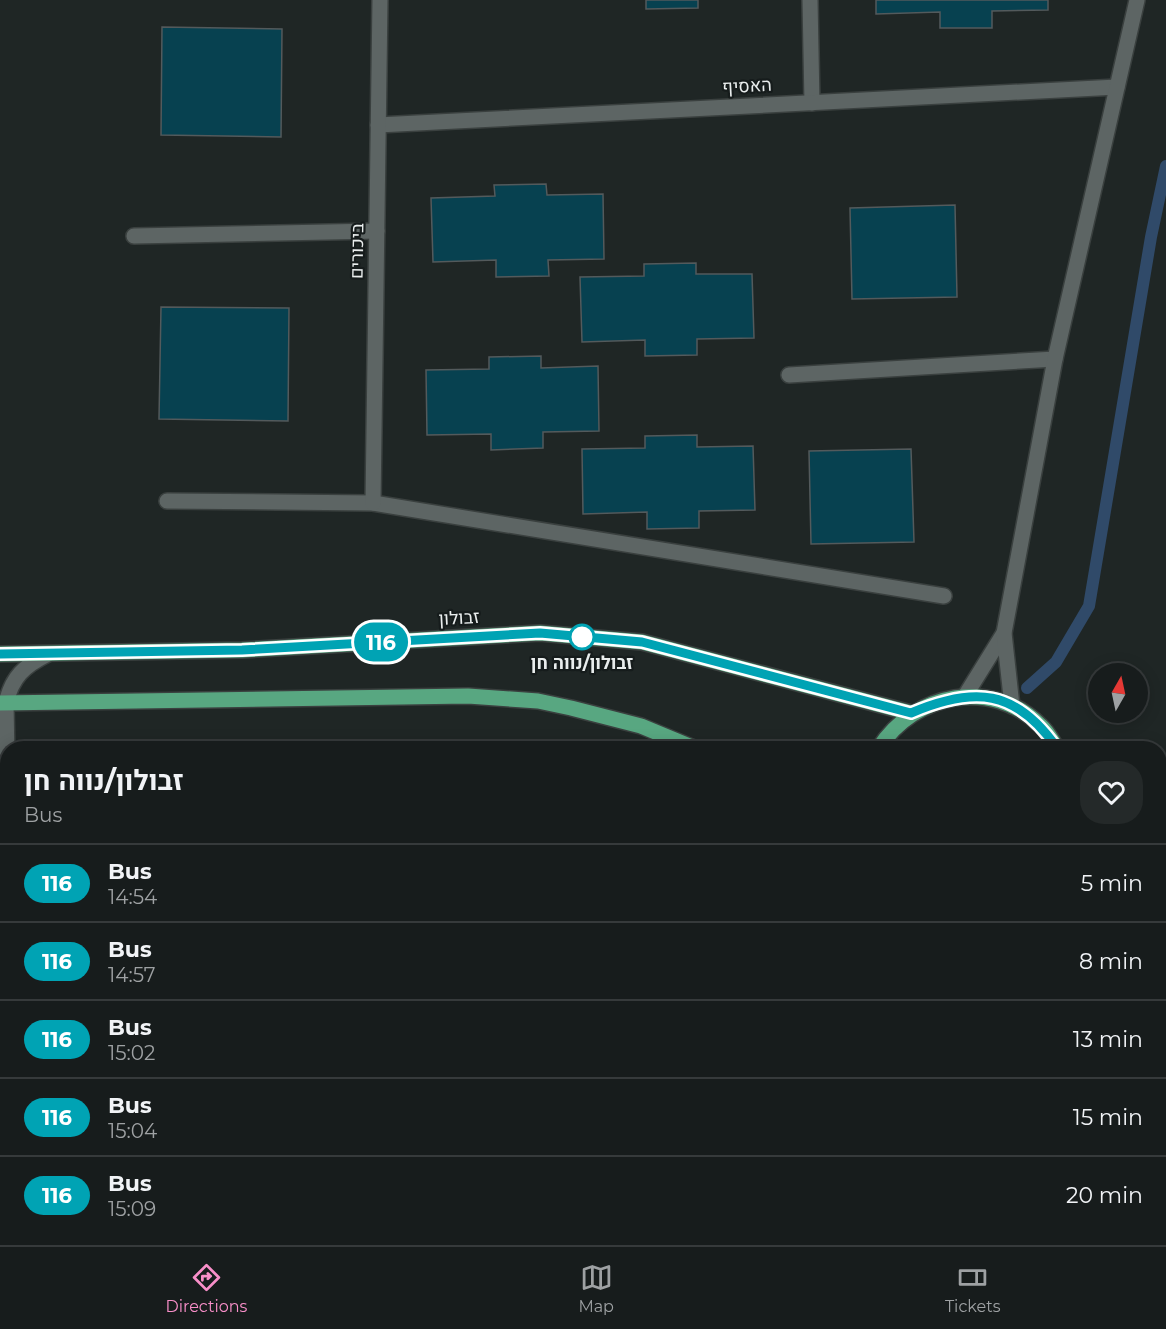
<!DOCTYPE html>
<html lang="en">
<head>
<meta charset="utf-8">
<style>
  :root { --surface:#171c1c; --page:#242929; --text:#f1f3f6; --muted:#9ea1a3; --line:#363a3b; --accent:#f98fc9 }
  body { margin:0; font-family:Montserrat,Heebo,sans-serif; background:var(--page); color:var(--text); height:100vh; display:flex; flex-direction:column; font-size:22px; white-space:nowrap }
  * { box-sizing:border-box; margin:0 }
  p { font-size:20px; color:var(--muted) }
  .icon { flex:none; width:33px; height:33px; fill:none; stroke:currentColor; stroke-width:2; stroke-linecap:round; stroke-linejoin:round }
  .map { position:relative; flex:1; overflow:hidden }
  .side { position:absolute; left:0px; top:741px; width:1167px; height:504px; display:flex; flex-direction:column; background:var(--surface); border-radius:24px 24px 0 0; box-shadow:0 3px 15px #0003,0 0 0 2px var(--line) }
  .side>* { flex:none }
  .badge { padding:0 12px; border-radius:20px; font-size:21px; line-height:39px }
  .needle { width:39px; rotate:9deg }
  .tools { position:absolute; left:1088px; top:663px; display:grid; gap:12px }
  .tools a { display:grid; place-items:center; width:60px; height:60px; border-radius:50%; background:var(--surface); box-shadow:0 3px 15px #0003,0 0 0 2px var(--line); font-size:30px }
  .map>.badge { position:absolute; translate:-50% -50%; box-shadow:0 0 0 3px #fff }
  .round { display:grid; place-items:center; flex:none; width:63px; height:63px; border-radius:24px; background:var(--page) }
  .head { display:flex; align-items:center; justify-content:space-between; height:102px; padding:0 24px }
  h1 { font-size:28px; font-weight:700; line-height:45px }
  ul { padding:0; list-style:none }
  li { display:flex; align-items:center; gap:18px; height:78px; padding:0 24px; border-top:2px solid var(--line) }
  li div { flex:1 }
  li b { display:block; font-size:22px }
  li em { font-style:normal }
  li .badge { min-width:66px; font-weight:700; text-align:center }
  .menu { display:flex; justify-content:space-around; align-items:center; height:84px; border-top:2px solid var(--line); background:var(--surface); font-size:16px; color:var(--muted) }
  .menu a { display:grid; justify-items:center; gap:3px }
  .menu .current { color:var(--accent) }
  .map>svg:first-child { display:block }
</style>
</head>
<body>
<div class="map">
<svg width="1166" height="1245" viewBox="0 0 1166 1245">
  <rect width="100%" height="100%" fill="#1f2625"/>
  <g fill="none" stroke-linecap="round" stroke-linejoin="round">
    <!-- stream -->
    <g stroke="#304a69" stroke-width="12">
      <polyline points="1027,688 1056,662 1089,606 1151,237 1166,166"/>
      <polyline points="491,1245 491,1238"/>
    </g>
  </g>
  <!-- building -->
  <g fill="#074150" stroke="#535a5c" stroke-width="1.5">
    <polygon points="646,0 698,0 698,8 646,9"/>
    <polygon points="876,0 1048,0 1048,10 992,11 992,28 940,28 940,12 876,14"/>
    <polygon points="162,27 282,29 281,137 161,135"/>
    <polygon points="546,184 547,195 603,194 604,259 548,260 549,276 496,277 496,260 433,262 431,198 495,196 494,185"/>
    <polygon points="955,205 957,297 852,299 850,208"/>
    <polygon points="696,263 696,274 752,274 754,338 697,339 697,355 645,356 645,340 582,342 580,277 644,276 644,264"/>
    <polygon points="161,307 289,308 288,421 159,419"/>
    <polygon points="541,356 541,368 598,366 599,431 543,432 543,448 491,450 491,434 427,435 426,370 489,369 489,357"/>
    <polygon points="697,435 697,447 753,446 755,510 699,511 699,528 647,529 647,512 583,514 582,449 645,448 645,436"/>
    <polygon points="911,449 914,542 811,544 809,451"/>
    <rect x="125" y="1238" width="97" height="7"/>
  </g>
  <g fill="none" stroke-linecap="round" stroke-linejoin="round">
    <defs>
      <g id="minor">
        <polyline points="810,0 812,103"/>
        <polyline points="378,125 1117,87"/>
        <polyline points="134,236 377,231"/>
        <polyline points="789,375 1055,359"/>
        <polyline points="167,501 373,503 944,596"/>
        <polyline points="373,503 380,0"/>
        <polyline points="965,696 1004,633"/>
        <polyline points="1012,706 1004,633 1055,359 1137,0"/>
        <path d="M8,816L6,703C12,677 24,666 48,654"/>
        <polyline points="58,1245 58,1238"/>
        <polyline points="813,1245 816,1238"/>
      </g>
      <g id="major">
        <polyline points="0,654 242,650 540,633 642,642 911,713"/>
        <polyline points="0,703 468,696 538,701 571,708 641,726 694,748"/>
        <path d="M879,748C914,693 992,677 1041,726C1048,732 1052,741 1057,748"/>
        <polyline points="1160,799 1166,800"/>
        <polyline points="1160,871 1166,871"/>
      </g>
    </defs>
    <!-- minor casing -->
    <use href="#minor" stroke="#3a403f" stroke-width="18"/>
    <!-- major casing -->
    <use href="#major" stroke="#3a403f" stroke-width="18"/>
    <!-- minor -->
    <use href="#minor" stroke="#5d6564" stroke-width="15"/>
    <!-- major -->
    <use href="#major" stroke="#58a781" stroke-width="15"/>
  </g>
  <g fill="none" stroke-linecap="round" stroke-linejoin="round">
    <defs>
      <path id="line" d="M0,654L242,650L540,633L642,642L911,713C974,686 1016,689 1057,748"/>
    </defs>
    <!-- line casing -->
    <use href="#line" stroke="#fff" stroke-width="14"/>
    <!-- line -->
    <use href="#line" stroke="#00a3b4" stroke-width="9"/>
  </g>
  <!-- markers -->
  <circle fill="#fff" stroke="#00a3b4" stroke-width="3" cx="582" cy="637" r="12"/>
  <g text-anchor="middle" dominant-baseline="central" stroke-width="4.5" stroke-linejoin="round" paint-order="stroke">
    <!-- street labels -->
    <g font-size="18" fill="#e9eded" stroke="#161c1c">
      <text transform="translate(747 86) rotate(-3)">האסיף</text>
      <text transform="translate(357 251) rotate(-89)">ביכורים</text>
      <text transform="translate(459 618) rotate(-3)">זבולון</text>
    </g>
    <!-- stop labels -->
    <g font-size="18" font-weight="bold" fill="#e9eded" stroke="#161c1c">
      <text x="582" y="663">זבולון/נווה חן</text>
    </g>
  </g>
</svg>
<div class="tools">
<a><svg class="needle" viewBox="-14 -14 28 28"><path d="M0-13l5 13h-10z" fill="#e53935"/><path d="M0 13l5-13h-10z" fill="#9ea1a3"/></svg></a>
</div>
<b class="badge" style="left:381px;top:642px;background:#00a3b4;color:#fff">116</b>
<section class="side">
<div class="head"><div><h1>זבולון/נווה חן</h1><p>Bus</p></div><a class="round"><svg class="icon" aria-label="heart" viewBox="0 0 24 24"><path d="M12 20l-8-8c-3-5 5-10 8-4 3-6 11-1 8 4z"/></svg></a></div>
<ul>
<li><span class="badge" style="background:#00a3b4;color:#fff">116</span><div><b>Bus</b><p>14:54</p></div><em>5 min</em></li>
<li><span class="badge" style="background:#00a3b4;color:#fff">116</span><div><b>Bus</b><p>14:57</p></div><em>8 min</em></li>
<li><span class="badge" style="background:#00a3b4;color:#fff">116</span><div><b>Bus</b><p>15:02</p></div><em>13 min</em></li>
<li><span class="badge" style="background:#00a3b4;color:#fff">116</span><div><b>Bus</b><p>15:04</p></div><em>15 min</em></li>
<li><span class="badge" style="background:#00a3b4;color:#fff">116</span><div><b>Bus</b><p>15:09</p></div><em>20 min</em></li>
</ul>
</section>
</div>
<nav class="menu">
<a class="current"><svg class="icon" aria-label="directions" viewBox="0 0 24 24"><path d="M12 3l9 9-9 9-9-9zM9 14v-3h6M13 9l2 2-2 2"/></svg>Directions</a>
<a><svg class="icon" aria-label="map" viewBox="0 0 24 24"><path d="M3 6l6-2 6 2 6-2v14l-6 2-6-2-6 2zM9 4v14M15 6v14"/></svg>Map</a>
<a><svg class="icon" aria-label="tickets" viewBox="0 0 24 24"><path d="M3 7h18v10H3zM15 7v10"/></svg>Tickets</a>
</nav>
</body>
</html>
